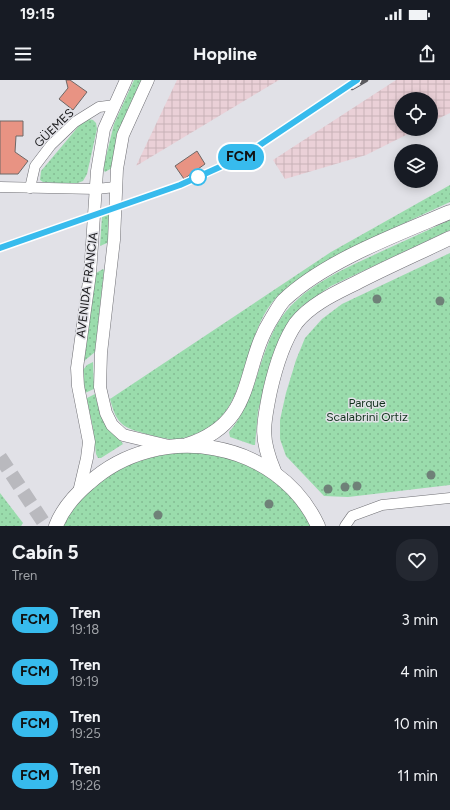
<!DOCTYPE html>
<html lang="es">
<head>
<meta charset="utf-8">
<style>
  :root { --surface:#171b24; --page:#242831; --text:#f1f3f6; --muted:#9ea1a6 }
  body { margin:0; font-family:Figtree,sans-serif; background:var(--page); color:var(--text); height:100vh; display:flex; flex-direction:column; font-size:15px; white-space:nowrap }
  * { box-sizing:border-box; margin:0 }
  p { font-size:13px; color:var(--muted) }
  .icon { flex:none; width:22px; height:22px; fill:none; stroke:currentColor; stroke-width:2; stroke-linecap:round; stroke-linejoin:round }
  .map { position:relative; height:446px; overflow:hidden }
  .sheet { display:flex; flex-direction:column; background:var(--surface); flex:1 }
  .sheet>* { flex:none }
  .badge { padding:0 8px; border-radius:13px; font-size:14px; line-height:26px }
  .controls { position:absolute; left:394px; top:12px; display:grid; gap:8px }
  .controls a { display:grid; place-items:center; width:44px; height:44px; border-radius:50%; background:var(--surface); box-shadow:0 2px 10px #0003; font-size:20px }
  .map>.badge { position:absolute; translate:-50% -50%; box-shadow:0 0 0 2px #fff }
  .round { display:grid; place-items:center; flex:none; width:42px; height:42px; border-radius:16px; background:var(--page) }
  .headline { display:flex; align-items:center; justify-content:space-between; height:68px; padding:0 12px }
  h1 { font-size:19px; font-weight:700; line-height:30px }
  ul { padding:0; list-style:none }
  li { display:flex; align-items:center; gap:12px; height:52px; padding:0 12px }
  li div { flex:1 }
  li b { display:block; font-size:15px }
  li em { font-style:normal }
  li .badge { min-width:44px; font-weight:700; text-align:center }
  .status { display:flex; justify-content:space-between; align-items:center; height:28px; padding:0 20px; background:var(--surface); direction:ltr }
  .status svg { height:11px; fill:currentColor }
  header { display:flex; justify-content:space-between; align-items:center; height:52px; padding:0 12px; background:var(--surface); font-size:18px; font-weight:700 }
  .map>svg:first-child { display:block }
</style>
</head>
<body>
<div class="status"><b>19:15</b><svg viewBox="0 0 49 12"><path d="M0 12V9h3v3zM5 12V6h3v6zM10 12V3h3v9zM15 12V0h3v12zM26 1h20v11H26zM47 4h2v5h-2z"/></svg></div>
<header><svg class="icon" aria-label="menu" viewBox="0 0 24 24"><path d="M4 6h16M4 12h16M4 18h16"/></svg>Hopline<svg class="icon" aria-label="share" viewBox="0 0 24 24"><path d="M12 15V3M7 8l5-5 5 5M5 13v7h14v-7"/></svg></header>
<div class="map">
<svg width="450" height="446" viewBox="0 0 450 446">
  <defs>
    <pattern id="industrial-grid" width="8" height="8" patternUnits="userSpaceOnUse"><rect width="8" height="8" fill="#ead0d7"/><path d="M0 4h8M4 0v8" fill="none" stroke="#c8b2b8"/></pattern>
    <pattern id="grass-dots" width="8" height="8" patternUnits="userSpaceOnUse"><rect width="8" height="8" fill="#9adcac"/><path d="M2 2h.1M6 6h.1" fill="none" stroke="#84bc93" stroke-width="1.8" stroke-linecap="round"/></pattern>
  </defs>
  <rect width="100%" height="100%" fill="#e1e1e7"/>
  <!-- industrial -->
  <g fill="url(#industrial-grid)">
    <polygon points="177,0 279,0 136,86"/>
    <polygon points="396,0 450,0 450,33 431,42 431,19 401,19 401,49 418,49 366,75 285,99 273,80"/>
  </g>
  <!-- grass -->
  <g fill="url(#grass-dots)">
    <path d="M134,0H142C128,28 114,56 112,88L105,92L103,89L114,44Z"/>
    <polygon points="88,39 93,40 96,43 97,49 87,94 83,101 75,104 43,102 40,100 41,91 83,41"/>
    <path d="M450,105V122C415,138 380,154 346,171C322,184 298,197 278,216C239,254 252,338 193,355C186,358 177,360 169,359C160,358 151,355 143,353C120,347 116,341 110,319L331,172Z"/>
    <polygon points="109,132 108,159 107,163 100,166 102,136"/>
    <path d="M450,140V150L331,206L302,226L292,238L264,309L258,331L255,365H253L230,357L229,352C254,323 257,286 273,252C293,210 338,192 378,173C402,162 426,151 450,140Z"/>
    <polygon points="450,173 450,405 348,417 324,416 286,376 280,359 280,340 286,313 296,280 305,258 322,239 342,224"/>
    <polygon points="103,189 104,190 95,272 83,282 96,193"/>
    <polygon points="93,282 94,309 85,313 83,290 87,285"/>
    <polygon points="95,314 99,330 123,364 101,378 98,378 96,374 93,348 87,320 87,318"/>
    <polygon points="187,365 274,391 318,446 56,446 98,395"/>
    <polygon points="0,413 23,443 21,446 0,446"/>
  </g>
  <!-- building -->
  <g fill="#e89383" stroke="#6e6867">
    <polygon points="66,0 70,0 87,12 73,30 59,19 68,8"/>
    <polygon points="0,41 23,41 23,56 16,56 15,72 28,81 18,94 0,94"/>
    <polygon points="197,71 205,84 184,99 175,86"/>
  </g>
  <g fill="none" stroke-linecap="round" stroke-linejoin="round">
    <!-- secondary-tunnel -->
    <polyline stroke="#b9b9be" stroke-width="14" stroke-dasharray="14 7" stroke-linecap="butt" points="0,377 46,446"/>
    <defs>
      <g id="minor">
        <polyline points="0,107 96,109 116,107"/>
        <polyline points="30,108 35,86 51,65 75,42 99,27 115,25"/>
        <polyline points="345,446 352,436 382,425 450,418"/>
      </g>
      <g id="tertiary">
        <polyline points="148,0 123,55 117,89 114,160 101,273 100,307 106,333 112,345 123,355 169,366"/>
        <polyline points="79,412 87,378 89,362 78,306 77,288 90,194 97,91 104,49 126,0"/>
      </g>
      <g id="secondary">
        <path d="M187,365C258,342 240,288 272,238C276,232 279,225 284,220C325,181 398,154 450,132"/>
        <path d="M274,391C260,358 263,345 270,311C275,289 283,262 296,243C311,224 336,213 356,203C387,187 419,173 450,158"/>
        <path d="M56,446C62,430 76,414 89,403C158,340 278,359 318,446"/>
      </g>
    </defs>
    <!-- minor casing -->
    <use href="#minor" stroke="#6f6f74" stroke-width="11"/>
    <!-- tertiary casing -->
    <use href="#tertiary" stroke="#6f6f74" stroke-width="13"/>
    <!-- secondary casing -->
    <use href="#secondary" stroke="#6f6f74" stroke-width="15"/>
    <!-- minor -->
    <use href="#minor" stroke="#fff" stroke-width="10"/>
    <!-- tertiary -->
    <use href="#tertiary" stroke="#fff" stroke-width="12"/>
    <!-- secondary -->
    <use href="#secondary" stroke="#fff" stroke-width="14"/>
    <defs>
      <g id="rail">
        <polyline points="352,8 366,0"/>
        <polyline points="0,168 179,105 242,77 357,0"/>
      </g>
    </defs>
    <!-- rail casing -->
    <use href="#rail" stroke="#5b5b5f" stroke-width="4.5"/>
    <!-- rail -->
    <use href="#rail" stroke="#e1e1e7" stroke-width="3" stroke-dasharray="9" stroke-linecap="butt"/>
  </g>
  <!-- trees -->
  <g fill="#6f8178">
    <circle cx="377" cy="219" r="4.5"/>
    <circle cx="440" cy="221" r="4.5"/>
    <circle cx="431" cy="395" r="4.5"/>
    <circle cx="357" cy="406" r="4.5"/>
    <circle cx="345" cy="407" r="4.5"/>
    <circle cx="328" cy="409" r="4.5"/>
    <circle cx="269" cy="424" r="4.5"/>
    <circle cx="158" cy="435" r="4.5"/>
  </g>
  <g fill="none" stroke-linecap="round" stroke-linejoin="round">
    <defs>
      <polyline id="line" points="0,168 180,105 242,77 357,0"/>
    </defs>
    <!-- line casing -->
    <use href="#line" stroke="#fff" stroke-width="9"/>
    <!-- line -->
    <use href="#line" stroke="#37bbed" stroke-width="6"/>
  </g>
  <!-- markers -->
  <circle fill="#fff" stroke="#37bbed" stroke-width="2" cx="198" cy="97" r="8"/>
  <g text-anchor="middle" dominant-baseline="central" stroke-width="3" stroke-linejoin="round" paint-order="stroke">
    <!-- street labels -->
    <g font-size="12" fill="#19191b" stroke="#e1e1e7">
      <text transform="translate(54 48) rotate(-44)">GÜEMES</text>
      <text transform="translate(87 205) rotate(-83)">AVENIDA FRANCIA</text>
    </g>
    <!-- park labels -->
    <g font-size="12" fill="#12321d" stroke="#e1e1e7">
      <text x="367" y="323">Parque<tspan x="367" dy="14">Scalabrini Ortiz</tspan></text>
    </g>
  </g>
</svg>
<div class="controls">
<a><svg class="icon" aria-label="locate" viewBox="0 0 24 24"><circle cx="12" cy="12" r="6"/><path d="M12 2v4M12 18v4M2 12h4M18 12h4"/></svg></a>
<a><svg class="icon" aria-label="layers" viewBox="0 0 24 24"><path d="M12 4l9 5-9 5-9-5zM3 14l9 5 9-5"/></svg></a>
</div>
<b class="badge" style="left:241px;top:77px;background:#37bbed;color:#111">FCM</b>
</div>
<section class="sheet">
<div class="headline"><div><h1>Cabín 5</h1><p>Tren</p></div><a class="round"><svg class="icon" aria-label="heart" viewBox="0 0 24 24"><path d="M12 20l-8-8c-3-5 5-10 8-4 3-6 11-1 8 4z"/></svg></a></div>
<ul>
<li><span class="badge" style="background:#37bbed;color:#111">FCM</span><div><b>Tren</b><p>19:18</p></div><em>3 min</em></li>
<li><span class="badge" style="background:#37bbed;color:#111">FCM</span><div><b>Tren</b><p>19:19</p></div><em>4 min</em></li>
<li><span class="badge" style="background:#37bbed;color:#111">FCM</span><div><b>Tren</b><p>19:25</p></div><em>10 min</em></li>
<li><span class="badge" style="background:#37bbed;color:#111">FCM</span><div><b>Tren</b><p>19:26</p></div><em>11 min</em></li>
</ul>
</section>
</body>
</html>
